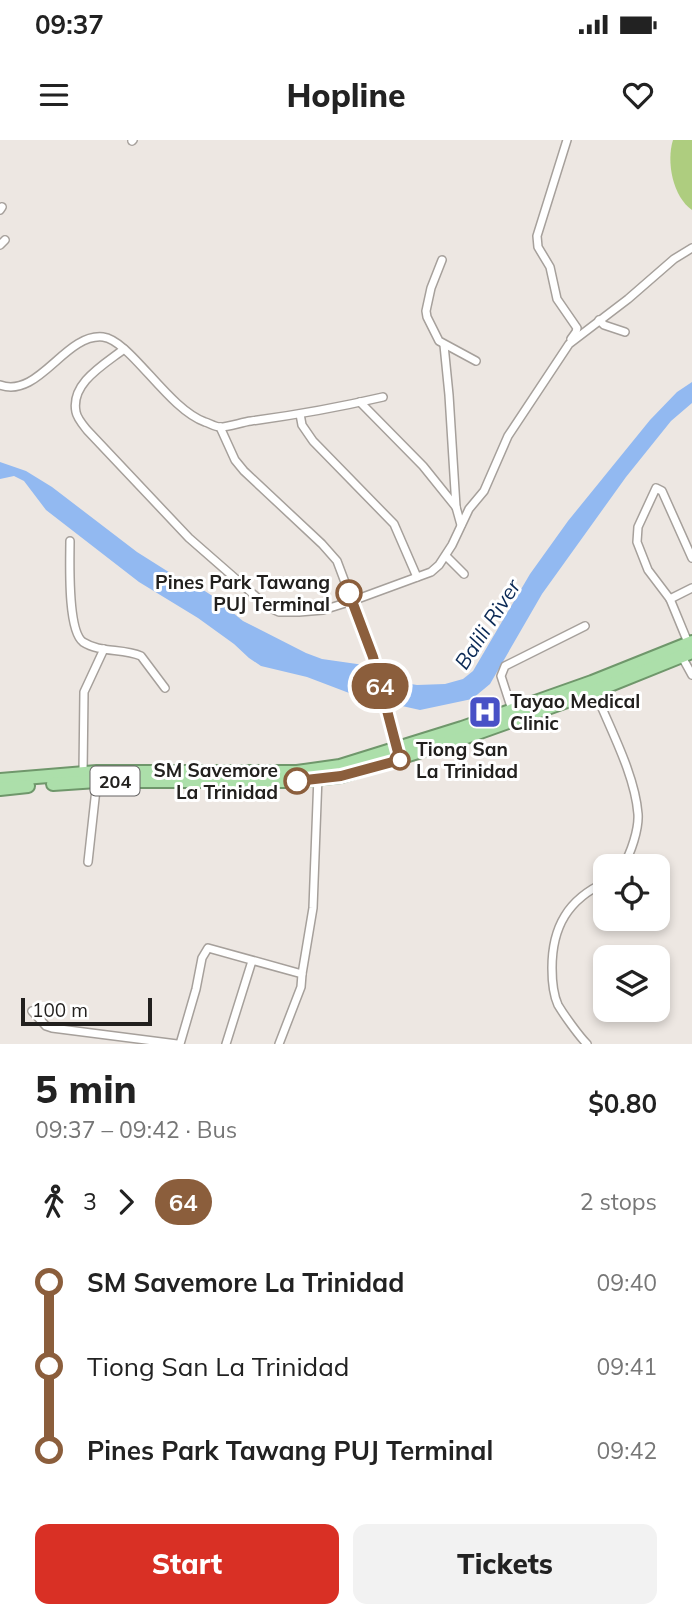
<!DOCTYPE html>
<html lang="en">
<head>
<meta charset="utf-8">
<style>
  :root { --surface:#fff; --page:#f2f2f2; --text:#222; --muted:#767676; --accent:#d93025 }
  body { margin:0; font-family:Mulish,sans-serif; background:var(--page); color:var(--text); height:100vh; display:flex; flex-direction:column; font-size:26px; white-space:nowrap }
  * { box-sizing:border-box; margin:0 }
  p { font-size:23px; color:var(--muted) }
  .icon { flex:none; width:38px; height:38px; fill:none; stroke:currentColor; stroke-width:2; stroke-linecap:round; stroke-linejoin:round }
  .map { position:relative; height:904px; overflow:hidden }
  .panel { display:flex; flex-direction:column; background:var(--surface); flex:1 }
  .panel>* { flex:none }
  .badge { padding:0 14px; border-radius:23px; font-size:24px; line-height:46px }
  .buttons { position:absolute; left:593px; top:714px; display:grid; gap:14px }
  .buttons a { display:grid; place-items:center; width:77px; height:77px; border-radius:14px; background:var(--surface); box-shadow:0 4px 10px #0003; font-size:35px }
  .scale { position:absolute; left:21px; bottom:18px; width:131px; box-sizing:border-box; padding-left:7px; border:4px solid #22201e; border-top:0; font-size:19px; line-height:24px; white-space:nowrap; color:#22201e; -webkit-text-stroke:5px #fff; paint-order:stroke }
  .map>.badge { position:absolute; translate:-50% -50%; box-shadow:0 0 0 4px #fff }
  .legs { display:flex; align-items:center; gap:10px; height:77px; padding:0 35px; font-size:23px }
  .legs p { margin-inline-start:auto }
  .summary { display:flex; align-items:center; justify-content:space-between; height:119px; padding:0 35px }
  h1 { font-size:38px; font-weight:800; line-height:52px }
  .button { display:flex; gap:14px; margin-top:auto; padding:14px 35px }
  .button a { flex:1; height:80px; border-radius:14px; background:var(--accent); color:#fff; font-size:28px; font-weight:800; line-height:80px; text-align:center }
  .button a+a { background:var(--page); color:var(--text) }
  ul { padding:0 35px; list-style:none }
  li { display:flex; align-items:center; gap:24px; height:84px; font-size:26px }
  li i { display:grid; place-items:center; width:10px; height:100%; margin:0 9px; background:currentColor }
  li i::after { content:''; width:18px; height:18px; margin:-9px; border:5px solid; border-radius:50%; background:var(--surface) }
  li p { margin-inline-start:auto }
  li:first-child i { background:linear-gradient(#0000 50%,currentColor 0) }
  li:last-child i { background:linear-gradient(currentColor 50%,#0000 0) }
  .status { display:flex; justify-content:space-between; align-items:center; height:49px; padding:0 35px; background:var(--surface); direction:ltr }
  .status svg { height:19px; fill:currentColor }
  header { display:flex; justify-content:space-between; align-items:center; height:91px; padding:0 35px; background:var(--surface); font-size:32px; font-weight:800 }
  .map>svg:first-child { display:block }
</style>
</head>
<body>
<div class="status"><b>09:37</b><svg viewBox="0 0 49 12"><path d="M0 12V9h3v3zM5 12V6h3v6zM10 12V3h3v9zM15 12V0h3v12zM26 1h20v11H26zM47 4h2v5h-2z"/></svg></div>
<header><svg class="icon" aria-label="menu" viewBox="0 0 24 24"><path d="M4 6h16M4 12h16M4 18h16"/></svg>Hopline<svg class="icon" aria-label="heart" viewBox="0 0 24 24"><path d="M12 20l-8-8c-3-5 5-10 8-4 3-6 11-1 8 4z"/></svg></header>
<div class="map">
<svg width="692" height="904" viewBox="0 0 692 904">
  <rect width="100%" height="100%" fill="#ede7e2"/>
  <!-- green -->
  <path fill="#aecd7f" d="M673,0H692V70C673,57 666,22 673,0Z"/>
  <!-- water -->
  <polygon fill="#92b9f1" points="692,242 692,263 671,281 626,337 542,454 490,544 472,559 420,570 357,556 307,537 261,526 249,518 234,504 198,478 139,442 46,370 24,341 14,336 0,339 0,322 26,331 52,347 137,412 175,436 183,437 211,455 243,481 306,513 322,519 364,525 393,541 417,545 445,544 463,539 473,531 530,434 568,381 650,280 677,252"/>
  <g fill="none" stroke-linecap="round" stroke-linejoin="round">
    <defs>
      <g id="minor">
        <polyline points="567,0 537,96 538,107 550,127 557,159 577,188 576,192 571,199"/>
        <polyline points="132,1 133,0"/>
        <polyline points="0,70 2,67"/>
        <polyline points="0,105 5,100"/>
        <polyline points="442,120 431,148 426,171 427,177 439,201 476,221"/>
        <polyline points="599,180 604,185 625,192"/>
        <polyline points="444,205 449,255 456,367 461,385"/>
        <path d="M124,209C105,224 70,243 76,272C77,278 83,285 87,290L189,398L268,467L279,472H299L323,470L352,461L431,432L439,425L452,405L469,369L484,351L508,296L569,204L628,159L674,119L692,108"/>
        <path d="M0,245C39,259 65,193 103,197C130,200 168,269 205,282C209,283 215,287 220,287C229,287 242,282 251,281C296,275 340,267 383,257"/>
        <polyline points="360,262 423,326 456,367"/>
        <polyline points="300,274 302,285 313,301 394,384 417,437"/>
        <polyline points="220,287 235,320 244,331 322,404 337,421 373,517 396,609"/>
        <path d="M70,401C70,421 67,490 83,502C100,513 123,508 141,516L165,548"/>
        <polyline points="446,416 464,434"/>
        <polyline points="670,459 692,448"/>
        <polyline points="689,505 670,459 648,430 637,402 638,387 656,348 662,351 692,418"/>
        <polyline points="681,515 692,535"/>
        <path d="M594,549C609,587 635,634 638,674C639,689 631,713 623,726"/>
        <polyline points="513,573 501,536 505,526 585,486"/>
        <polyline points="83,633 84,552 104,509"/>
        <polyline points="88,722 97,640"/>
        <polyline points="302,834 313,768 318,636"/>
        <polyline points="32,871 46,886 52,888 177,904"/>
        <polyline points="180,904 196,849 202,818 208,808 302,834 301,847 279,904"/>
        <polyline points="226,904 252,821"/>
        <path d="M587,904C579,896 564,875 558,865C553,854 552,839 552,828C552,787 568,759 606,742"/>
      </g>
      <g id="trunk">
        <polyline points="0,640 97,632 297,632 340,626 462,588 592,542 692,502"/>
        <polyline points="53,644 97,641 297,641 341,636 466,597 595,551 692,512"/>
        <polyline points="0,649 28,646"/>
      </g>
    </defs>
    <!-- minor casing -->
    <use href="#minor" stroke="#a6a09b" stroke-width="10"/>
    <!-- trunk casing -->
    <use href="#trunk" stroke="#6f976b" stroke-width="16"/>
    <!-- minor -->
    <use href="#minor" stroke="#fff" stroke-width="7"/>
    <!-- trunk -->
    <use href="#trunk" stroke="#acdfaa" stroke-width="12"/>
  </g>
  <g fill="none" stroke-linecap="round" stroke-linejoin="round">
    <defs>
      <polyline id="line-1" points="297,641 341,636 400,620 373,517 349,453"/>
    </defs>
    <!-- line-1 casing -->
    <use href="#line-1" stroke="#fff" stroke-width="16"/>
    <!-- line-1 -->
    <use href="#line-1" stroke="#8b5e3c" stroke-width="10"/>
  </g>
  <!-- icons -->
  <defs>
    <symbol id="hospital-square" viewBox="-11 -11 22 22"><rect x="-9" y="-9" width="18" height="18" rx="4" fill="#4851c6" stroke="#fff"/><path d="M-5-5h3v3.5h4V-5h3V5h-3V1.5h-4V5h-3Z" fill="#fff"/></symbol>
  </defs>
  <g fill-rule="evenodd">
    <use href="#hospital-square" x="466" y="553" width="38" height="38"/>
  </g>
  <!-- markers -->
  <g fill="#fff" stroke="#8b5e3c" stroke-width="3.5">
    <circle cx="349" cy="453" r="12"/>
    <circle cx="400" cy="620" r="9"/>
    <circle cx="297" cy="641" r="12"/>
  </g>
  <g text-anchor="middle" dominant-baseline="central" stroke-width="6" stroke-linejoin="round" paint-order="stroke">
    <!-- shield labels -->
    <rect fill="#fff" stroke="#646362" stroke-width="2" x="90.5" y="626.5" width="49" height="29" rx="5"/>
    <g font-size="18" font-weight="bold" fill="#22201e">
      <text x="115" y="641">204</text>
    </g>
    <!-- stop labels -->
    <g font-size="19" font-weight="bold" fill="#22201e" stroke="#fff" text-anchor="end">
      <text x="330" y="442">Pines Park Tawang<tspan x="330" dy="22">PUJ Terminal</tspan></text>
      <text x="416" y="609" text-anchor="start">Tiong San<tspan x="416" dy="22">La Trinidad</tspan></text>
      <text x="278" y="630">SM Savemore<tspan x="278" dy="22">La Trinidad</tspan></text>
    </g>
    <!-- poi labels -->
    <g font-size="19" font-weight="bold" fill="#22201e" stroke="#fff" text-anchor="start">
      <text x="510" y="561">Tayao Medical<tspan x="510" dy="22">Clinic</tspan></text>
    </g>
    <!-- water labels -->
    <g font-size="21" font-style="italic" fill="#0a2955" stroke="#fff">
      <text transform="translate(487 484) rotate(-57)">Balili River</text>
    </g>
  </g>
</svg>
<div class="buttons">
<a><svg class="icon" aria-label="locate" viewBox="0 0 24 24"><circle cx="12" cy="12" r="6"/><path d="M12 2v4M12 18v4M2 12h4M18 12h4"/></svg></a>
<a><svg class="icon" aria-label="layers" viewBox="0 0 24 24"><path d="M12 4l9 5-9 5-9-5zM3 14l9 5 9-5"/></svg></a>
</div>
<div class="scale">100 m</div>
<b class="badge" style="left:380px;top:546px;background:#8b5e3c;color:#fff">64</b>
</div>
<section class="panel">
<div class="summary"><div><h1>5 min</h1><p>09:37 – 09:42 · Bus</p></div><b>$0.80</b></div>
<div class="legs"><svg class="icon" aria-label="walk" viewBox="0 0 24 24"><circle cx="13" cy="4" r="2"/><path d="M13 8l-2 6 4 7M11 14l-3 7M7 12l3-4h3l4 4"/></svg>3<svg class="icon" aria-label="forward" viewBox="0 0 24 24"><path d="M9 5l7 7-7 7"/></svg><b class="badge" style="background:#8b5e3c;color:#fff">64</b><p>2 stops</p></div>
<ul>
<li><i style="color:#8b5e3c"></i><b>SM Savemore La Trinidad</b><p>09:40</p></li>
<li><i style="color:#8b5e3c"></i><span>Tiong San La Trinidad</span><p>09:41</p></li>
<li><i style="color:#8b5e3c"></i><b>Pines Park Tawang PUJ Terminal</b><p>09:42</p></li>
</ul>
<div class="button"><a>Start</a><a>Tickets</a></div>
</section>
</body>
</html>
